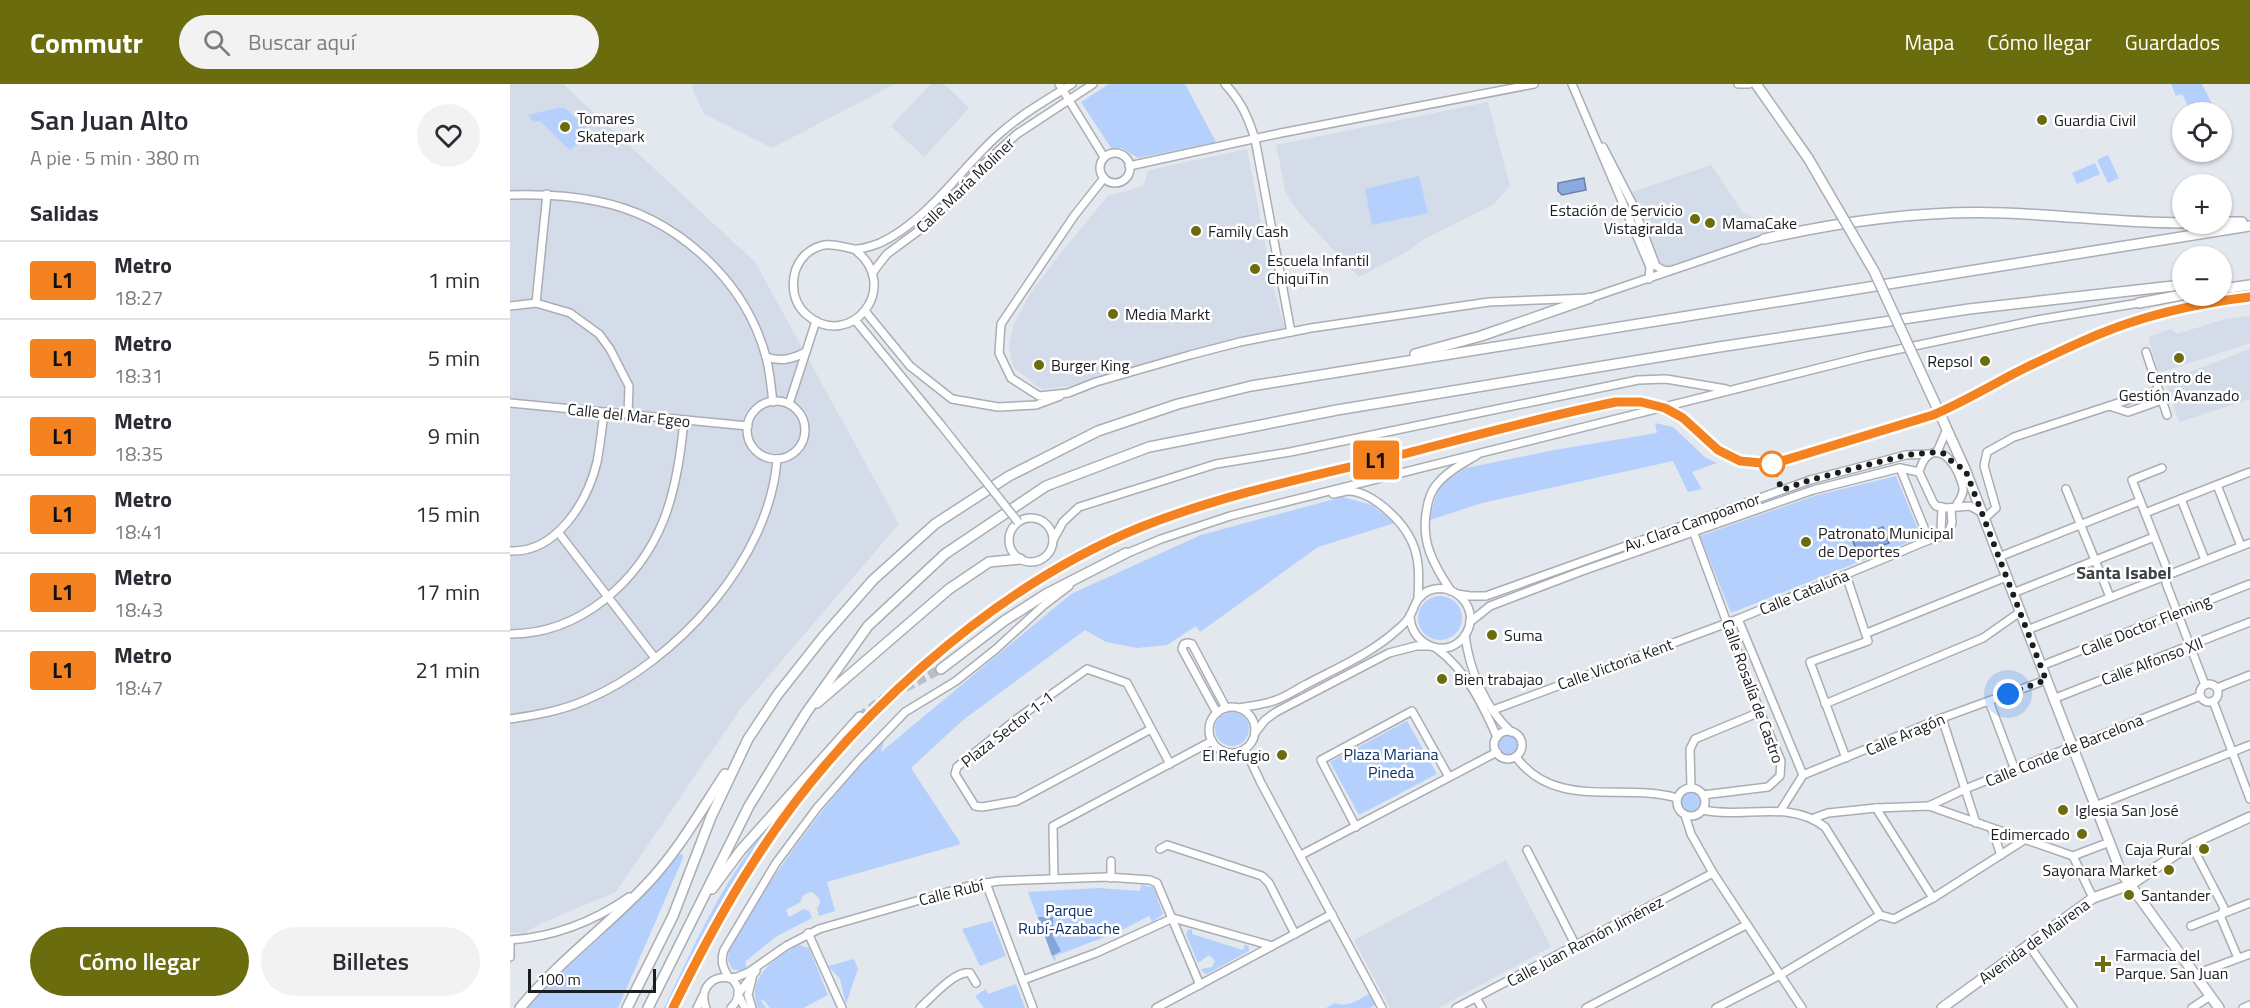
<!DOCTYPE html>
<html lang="es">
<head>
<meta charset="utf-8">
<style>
  :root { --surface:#fff; --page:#f2f2f3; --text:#2b2b33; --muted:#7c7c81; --line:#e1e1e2; --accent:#6b6c0e }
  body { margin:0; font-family:"Titillium Web",sans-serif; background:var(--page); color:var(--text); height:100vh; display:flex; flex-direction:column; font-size:22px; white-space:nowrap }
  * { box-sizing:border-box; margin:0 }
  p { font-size:20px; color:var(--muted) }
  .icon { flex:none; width:33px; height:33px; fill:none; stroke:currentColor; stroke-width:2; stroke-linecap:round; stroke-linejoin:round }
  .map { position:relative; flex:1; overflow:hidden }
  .details { display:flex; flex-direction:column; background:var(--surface); width:510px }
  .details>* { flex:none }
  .badge { padding:0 12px; border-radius:4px; font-size:21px; line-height:39px }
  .fabs { position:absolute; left:1662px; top:18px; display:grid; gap:12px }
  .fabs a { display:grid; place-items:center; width:60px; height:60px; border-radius:50%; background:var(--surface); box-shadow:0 2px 4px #0004; font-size:30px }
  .scale { position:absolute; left:18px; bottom:15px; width:128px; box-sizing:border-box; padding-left:6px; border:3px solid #1c1d20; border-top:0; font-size:16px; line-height:21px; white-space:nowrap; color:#1c1d20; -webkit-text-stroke:4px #fff; paint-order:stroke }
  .you { position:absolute; width:30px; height:30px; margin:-15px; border:4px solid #fff; border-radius:50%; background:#1a73e8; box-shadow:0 0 0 9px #1a73e833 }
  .map>.badge { position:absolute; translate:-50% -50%; box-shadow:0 0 0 3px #fff }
  h2 { padding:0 30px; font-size:22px; line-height:54px }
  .round { display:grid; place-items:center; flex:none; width:63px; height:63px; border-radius:32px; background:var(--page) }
  .headline { display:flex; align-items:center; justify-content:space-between; height:102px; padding:0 30px }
  h1 { font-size:28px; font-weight:600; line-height:45px }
  .action { display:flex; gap:12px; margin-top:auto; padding:12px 30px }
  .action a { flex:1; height:69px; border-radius:36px; background:var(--accent); color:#fff; font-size:24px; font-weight:600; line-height:69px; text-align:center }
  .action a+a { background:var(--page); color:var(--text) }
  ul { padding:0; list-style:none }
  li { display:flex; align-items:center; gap:18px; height:78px; padding:0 30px; border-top:2px solid var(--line) }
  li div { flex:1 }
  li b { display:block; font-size:22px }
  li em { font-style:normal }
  li .badge { min-width:66px; font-weight:700; text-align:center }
  header { display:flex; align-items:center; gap:36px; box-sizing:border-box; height:84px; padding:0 30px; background:var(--accent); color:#fff }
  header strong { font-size:28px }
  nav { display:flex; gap:33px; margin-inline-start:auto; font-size:21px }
  .search { width:420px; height:54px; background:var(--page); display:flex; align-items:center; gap:15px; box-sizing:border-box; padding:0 21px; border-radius:33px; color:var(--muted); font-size:22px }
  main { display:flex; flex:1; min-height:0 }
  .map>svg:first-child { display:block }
</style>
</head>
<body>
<header>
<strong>Commutr</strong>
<div class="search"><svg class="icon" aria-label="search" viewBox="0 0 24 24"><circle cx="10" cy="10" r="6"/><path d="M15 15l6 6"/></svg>Buscar aquí</div>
<nav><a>Mapa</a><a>Cómo llegar</a><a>Guardados</a></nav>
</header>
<main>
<section class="details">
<div class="headline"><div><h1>San Juan Alto</h1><p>A pie · 5 min · 380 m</p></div><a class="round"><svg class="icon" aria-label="heart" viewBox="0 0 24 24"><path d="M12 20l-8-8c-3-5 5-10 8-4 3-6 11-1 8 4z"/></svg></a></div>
<h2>Salidas</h2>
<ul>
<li><span class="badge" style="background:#f58220;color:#111">L1</span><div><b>Metro</b><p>18:27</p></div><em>1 min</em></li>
<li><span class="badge" style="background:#f58220;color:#111">L1</span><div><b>Metro</b><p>18:31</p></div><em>5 min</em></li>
<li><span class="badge" style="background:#f58220;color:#111">L1</span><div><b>Metro</b><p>18:35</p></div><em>9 min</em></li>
<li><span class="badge" style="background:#f58220;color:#111">L1</span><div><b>Metro</b><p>18:41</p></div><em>15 min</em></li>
<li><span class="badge" style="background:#f58220;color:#111">L1</span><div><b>Metro</b><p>18:43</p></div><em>17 min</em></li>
<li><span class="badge" style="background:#f58220;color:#111">L1</span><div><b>Metro</b><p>18:47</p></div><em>21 min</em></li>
</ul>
<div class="action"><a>Cómo llegar</a><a>Billetes</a></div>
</section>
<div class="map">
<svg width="1740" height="924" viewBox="0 0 1740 924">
  <rect width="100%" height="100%" fill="#e3e7ee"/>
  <!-- built -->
  <g fill="#d4dce9">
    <polygon points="0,0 53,0 245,178 389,440 231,624 106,808 34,838 14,849 0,849"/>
    <polygon points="183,0 385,0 262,64 194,30 182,3"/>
    <polygon points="421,0 434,0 459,24 414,73 381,42"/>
    <polygon points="978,18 1000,102 984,120 916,154 896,168 849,193 790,130 776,110 766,61"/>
    <polygon points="737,65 764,206 775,245 628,282 560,302 531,305 503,283 499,262 504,240 520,210 549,171 598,112 633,102 639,86"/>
    <polygon points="1201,81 1232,127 1272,151 1145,193 1110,112"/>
    <polygon points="1740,232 1740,259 1649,289 1638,253 1661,245 1667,250 1715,235"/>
    <polygon points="1740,265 1740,315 1669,338 1655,297"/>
    <polygon points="996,776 1041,863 928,924 880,924 844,856"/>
  </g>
  <!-- green -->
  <g fill="#b5d0fc">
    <polygon points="599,0 675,0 706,58 628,74 612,64 601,64 571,18"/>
    <polygon points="1661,0 1692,0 1706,28 1681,28 1672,10 1666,12"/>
    <polygon points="47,24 55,24 80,48 60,66 30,37 24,38 18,31"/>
    <polygon points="1598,71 1609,94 1598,99 1587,76"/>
    <polygon points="1585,79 1590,90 1567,100 1562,89"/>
    <polygon points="909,92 918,129 862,141 855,105"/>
    <polygon points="1145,339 1163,343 1196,374 1207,379 1182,388 1192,405 1178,408 1163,377 972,419 920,436 923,421 930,401 956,384 1044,366 1147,349"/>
    <polygon points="1386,392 1411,453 1221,529 1190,452 1304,412"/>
    <path d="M832,413L862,421L885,439L808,463L690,548L686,542L657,561L627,564L596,558L575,546L453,636L401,684L451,760L317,798L325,827L309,832L307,825L310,818L309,814L302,808C296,809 291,811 291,818L276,826L279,833L294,825L299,827L302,834L267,852L237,876L235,879L237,883L233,887L222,885L218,876L219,865C263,788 315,719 375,653L371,668L561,510L691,451Z"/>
    <circle cx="930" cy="534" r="22"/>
    <circle cx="722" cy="645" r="17"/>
    <polygon points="897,637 927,690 849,731 820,678"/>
    <circle cx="998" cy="661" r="10"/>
    <circle cx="1181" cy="718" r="10"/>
    <path d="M266,734L268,736L211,825L160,924H154C186,858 216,788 266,734Z"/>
    <polygon points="172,770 173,774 108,924 16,924 49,890 96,848 169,771"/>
    <polygon points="631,801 643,803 653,830 642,838 639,832 610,847 545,872 546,876 544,877 518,808 589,804 630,807"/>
    <polygon points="482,837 496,872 470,882 452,845"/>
    <polygon points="682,845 682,850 733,866 735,860 739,863 739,867 697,890 694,889 691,885 702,883 705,877 699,871 688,879 676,850 678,846"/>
    <path d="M289,861L299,864L318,911L293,924H260L253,915L251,917L256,924H248C235,893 266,873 289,861Z"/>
    <polygon points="344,875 348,885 336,920 330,895 318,882"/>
    <polygon points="506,900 515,924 474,924 465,912 476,905 478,910"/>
    <path d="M859,910L865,921L860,924H816L825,919C837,924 848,916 859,910Z"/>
  </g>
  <!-- forest -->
  <polygon fill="#85a5d9" points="543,833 543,852 551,867 542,872 528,833"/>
  <!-- water -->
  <g fill="#8babe0" stroke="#6a80a6" stroke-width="1.5">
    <polygon points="1074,94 1076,106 1052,111 1048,107 1048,99"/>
    <polygon points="1373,443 1379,459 1348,470 1342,455"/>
  </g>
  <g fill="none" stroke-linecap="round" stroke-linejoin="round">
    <!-- secondary-tunnel -->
    <polyline stroke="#bbbfc5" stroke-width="9" stroke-dasharray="9 4.5" stroke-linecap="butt" points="350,633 371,616 431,585"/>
    <defs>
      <g id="street">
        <polyline points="549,0 594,73"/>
        <path d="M715,0C731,17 738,33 745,55L781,248"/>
        <polyline points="1062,0 1140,183 1139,195"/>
        <polyline points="1228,0 1239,0"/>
        <polyline points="1093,63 1122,119 1146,182 1153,186 1159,187"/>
        <circle cx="605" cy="84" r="15"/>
        <polyline points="619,82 771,49 1024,0"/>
        <polyline points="594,94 564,132 491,240 489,269 501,294 529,312 558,309 586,298 680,271 730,258 801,244 979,218 1080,214 1254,155"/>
        <path d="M0,111C29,110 57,111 86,117C165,132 235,195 256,273C260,287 261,303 263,318"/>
        <path d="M344,165C394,202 340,268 297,231C279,216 279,186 296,170C313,156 325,161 343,165C351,166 362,162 370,159C417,137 449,87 487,52C510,31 536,16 562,0"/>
        <polyline points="363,188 377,170 419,139 475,79 507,50 583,0"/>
        <polyline points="26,219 37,110"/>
        <polyline points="0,222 26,219 60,229 89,250 100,265 119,302 118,330"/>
        <polyline points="355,227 400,282 442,315 488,323 526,321 550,312"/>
        <polyline points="345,236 431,341"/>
        <polyline points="1636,268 1657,331"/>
        <path d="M256,273C272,278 282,275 296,268"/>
        <circle cx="266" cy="346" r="29"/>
        <polyline points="0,319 238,342"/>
        <polyline points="279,320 306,237"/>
        <polyline points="1599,322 1618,328 1652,316"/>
        <polyline points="1427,368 1437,345"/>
        <polyline points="1390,384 1419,456"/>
        <polyline points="1652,384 1622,396 1659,490 1656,499 1695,601"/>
        <polyline points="1707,401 1731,462"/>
        <polyline points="1556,405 1600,513"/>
        <path d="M823,410C827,409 832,408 837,407C861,406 893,437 902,458C910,475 909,495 908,514"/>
        <polyline points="1671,415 1695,476"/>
        <path d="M1446,422C1449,416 1454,411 1453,404C1453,400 1450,395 1449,391C1439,367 1418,357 1409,388L1423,418L1426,422L1436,424L1460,422L1471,428"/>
        <polyline points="1635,429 1740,388"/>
        <circle cx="521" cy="456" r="22"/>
        <polyline points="1474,435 1486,424 1474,382 1477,368 1504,353 1648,306"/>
        <polyline points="1183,447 1250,628 1271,677 1270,692 1258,703 1193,711"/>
        <polyline points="48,448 145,574"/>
        <polyline points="1426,454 1431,448 1432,423"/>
        <polyline points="543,456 553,438 569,423 706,380 780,368 1128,296 1156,295 1216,305"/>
        <path d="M0,467C46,469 77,419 87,378C90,362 92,345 94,328"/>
        <polyline points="613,471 651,455 720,432 1357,272 1527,236 1629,219"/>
        <polyline points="1489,473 1630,417"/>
        <polyline points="1336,491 1358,557 1300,578 1336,674"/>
        <path d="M559,502L534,521L486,565L446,597L395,628L349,676L307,724L266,779L214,866C210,877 213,884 219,894L227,893L239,888L276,862L309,845L462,801L489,797L597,793L640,796L647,799L690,901"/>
        <path d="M941,507C923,480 910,457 917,424C918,416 922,405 928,399C938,387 954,379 967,371"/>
        <polyline points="1503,509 1644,453"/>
        <polyline points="947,510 960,512 976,512 1300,396 1396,371 1420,370"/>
        <polyline points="1228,535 1293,691"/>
        <polyline points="960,538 980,522 1072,487 1303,406 1390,384 1409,388"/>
        <polyline points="1517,546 1740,459"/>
        <polyline points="1357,549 1496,493"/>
        <path d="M0,550C70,550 129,498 154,435C166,404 171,369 174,336"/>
        <path d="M955,551C959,585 975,624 1001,648"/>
        <path d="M926,564C956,586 972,619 987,653"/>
        <polyline points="1531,582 1740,500"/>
        <circle cx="1699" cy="609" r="9"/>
        <polyline points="1707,604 1740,591"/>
        <polyline points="1543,615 1740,538"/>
        <polyline points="1479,617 1505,686"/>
        <polyline points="1703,617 1740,715"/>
        <polyline points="1315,620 1473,554 1510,528"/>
        <circle cx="722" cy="646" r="23"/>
        <path d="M729,624C739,622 750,621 760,618C773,615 785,606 797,600C827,584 862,569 887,546C892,542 897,537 900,532C905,522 906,513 918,507C943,496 970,523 957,548C941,578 900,563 900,531"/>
        <polyline points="983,626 1228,535 1419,456 1438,450 1442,439 1441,424"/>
        <polyline points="707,629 672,565 674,560 677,559 682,560 716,624"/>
        <polyline points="1432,634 1466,739"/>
        <path d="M0,635C26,631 51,627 76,616C166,578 260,475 267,375"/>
        <polyline points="641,645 507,717 472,723 465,722 445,690 447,683 508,634 577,585 617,599 660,680"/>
        <circle cx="998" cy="661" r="14"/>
        <polyline points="745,649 755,636 766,628 879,569 906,562 919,562"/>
        <polyline points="735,665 751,699 872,924"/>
        <path d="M1006,673C1046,727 1112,698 1167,714"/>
        <circle cx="1181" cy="718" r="14"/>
        <polyline points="1181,704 1180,665 1185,655 1250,628"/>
        <polyline points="1419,722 1455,705 1690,612"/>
        <polyline points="1585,722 1740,661"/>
        <polyline points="1366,724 1423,814"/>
        <path d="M1193,726C1234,735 1279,715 1315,743L1370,831"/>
        <polyline points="1271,726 1293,691 1432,634 1536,596"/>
        <polyline points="1175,731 1181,750 1203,789 1292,924"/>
        <polyline points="1304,734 1318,729 1366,724 1419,722 1563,772 1583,814"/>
        <polyline points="846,743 811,676 902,627 939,693"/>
        <polyline points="1482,745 1491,771"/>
        <polyline points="1681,760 1714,824 1711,834 1728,874"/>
        <polyline points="650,765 657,761 752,792 759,799 785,850"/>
        <polyline points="1017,766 1066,862"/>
        <polyline points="791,771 987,668"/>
        <polyline points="1563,772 1600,758"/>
        <polyline points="601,794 601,777"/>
        <polyline points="544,795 543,742 702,657"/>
        <polyline points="476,799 523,924"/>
        <polyline points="1681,842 1740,819"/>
        <polyline points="298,849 332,924"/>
        <path d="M0,856C44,853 83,838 119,813"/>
        <polyline points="1518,860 1563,924"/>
        <polyline points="0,861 0,873"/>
        <polyline points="1686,890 1740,870"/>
        <polyline points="513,896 586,869 663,834 762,862"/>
        <polyline points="966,914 972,924"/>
        <polyline points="187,924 193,912"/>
        <path d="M196,924C188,905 203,889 222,895C231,904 230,915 221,924"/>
        <polyline points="235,924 228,910 246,887"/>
        <polyline points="242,924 238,911 242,895"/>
        <path d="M410,924C421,914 445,886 460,889L466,899"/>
        <polyline points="646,924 822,830"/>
        <polyline points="946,924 1203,789"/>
        <polyline points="1076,924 1236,841"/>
        <polyline points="1206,924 1270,891 1370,831 1384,835 1423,814 1514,756"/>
        <polyline points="1682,924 1700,912"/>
        <polyline points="1733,924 1740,921"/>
      </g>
      <g id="secondary">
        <polyline points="1246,0 1298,74"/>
        <polyline points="1712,138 1732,138"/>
        <path d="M1254,155C1333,137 1413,126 1494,129C1554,131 1613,139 1672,139"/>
        <polyline points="1712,205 1740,201"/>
        <polyline points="1629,219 1672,211"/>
        <polyline points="905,270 971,252 1080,214"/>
        <polyline points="1435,341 1455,385 1611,788 1709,924"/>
        <polyline points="431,585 494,537 536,510 616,469"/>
        <polyline points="307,619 439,505 479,478 510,475"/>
        <polyline points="202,805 231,766 350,633"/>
        <path d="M10,924C47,879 95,844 135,802C167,769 190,728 215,690"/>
        <polyline points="117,924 163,832 201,733 238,655 268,610 313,553 363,496 425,440 499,392 588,347 668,320 741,302 1740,142"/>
        <polyline points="138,924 239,722 296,629 358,542 435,470 536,402 639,363 827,326 1209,263 1459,225 1672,201"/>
        <polyline points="1432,924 1583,814 1622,800 1681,760 1740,733"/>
      </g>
    </defs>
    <!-- street casing -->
    <use href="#street" stroke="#aaaeb4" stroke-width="10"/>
    <!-- secondary casing -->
    <use href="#secondary" stroke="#aaaeb4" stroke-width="12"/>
    <!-- street -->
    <use href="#street" stroke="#fff" stroke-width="7"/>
    <!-- secondary -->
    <use href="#secondary" stroke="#fff" stroke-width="9"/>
    <!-- rail -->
    <path stroke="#616368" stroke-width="2" stroke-dasharray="9 4.5" stroke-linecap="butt" d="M163,924L186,879L244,778L315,682L389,604L425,570L517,503L564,475L596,459L631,443L705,417L1106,319L1131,318L1155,323L1173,334L1208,366L1230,377L1262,380L1423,331C1450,320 1474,304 1501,291C1539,273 1578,253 1619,239C1658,226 1699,218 1740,213"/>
    <defs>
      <polyline id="street-bridge" points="431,341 508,438"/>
      <polyline id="secondary-bridge" points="1298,74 1364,187 1435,341"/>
    </defs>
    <!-- street-bridge casing -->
    <use href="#street-bridge" stroke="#aaaeb4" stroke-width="10" stroke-linecap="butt"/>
    <!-- secondary-bridge casing -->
    <use href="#secondary-bridge" stroke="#aaaeb4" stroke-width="12" stroke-linecap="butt"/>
    <!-- street-bridge -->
    <use href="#street-bridge" stroke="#fff" stroke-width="7"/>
    <!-- secondary-bridge -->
    <use href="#secondary-bridge" stroke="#fff" stroke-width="9"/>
  </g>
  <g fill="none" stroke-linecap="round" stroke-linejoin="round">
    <defs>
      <path id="line" d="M163,924C187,875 213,825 243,779C330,641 479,505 631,443C712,411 798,393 882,373C956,354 1031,333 1106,318H1131L1155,324L1173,334L1208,366L1230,377L1262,380L1423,331C1454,318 1483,300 1513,285C1547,269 1582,251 1619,239C1658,226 1699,218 1740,213"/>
    </defs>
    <!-- line casing -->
    <use href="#line" stroke="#fff" stroke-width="14"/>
    <!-- line -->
    <use href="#line" stroke="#f58220" stroke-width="9"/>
    <!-- walk -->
    <polyline stroke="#1c1d20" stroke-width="6" stroke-dasharray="0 10.8" points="1262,380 1272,406 1300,396 1396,371 1427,368 1435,370 1444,380 1455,385 1536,596 1498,610"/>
  </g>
  <!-- markers -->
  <g fill="#6b6c0e" stroke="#fff" stroke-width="2">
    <circle cx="1532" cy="36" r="6"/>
    <circle cx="55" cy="43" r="6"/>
    <circle cx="1185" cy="135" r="6"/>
    <circle cx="1200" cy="139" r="6"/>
    <circle cx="686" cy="147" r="6"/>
    <circle cx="745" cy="185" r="6"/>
    <circle cx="603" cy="230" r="6"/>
    <circle cx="1669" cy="274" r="6"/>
    <circle cx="1475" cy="277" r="6"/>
    <circle cx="529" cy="281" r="6"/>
    <circle cx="1296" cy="458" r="6"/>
    <circle cx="982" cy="551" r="6"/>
    <circle cx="932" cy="595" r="6"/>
    <circle cx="772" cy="671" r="6"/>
    <circle cx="1553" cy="726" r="6"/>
    <circle cx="1572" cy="750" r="6"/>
    <circle cx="1694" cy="765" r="6"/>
    <circle cx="1659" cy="786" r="6"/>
    <circle cx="1619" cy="811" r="6"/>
    <path d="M1590 871h6v6h6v6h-6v6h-6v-6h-6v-6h6z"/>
  </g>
  <circle fill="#fff" stroke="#f58220" stroke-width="3" cx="1262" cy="380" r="12"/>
  <g text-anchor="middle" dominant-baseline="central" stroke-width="5" stroke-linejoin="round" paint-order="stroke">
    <!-- poi labels -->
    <g font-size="16" fill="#1c1d20" stroke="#fff" text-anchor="start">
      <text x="67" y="34">Tomares<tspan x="67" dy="18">Skatepark</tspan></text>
      <text x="1544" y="36">Guardia Civil</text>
      <text x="1173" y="126" text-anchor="end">Estación de Servicio<tspan x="1173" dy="18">Vistagiralda</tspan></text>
      <text x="1212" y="139">MamaCake</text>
      <text x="698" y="147">Family Cash</text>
      <text x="757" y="176">Escuela Infantil<tspan x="757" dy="18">ChiquiTin</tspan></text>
      <text x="615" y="230">Media Markt</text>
      <text x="1463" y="277" text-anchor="end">Repsol</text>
      <text x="541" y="281">Burger King</text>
      <text x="1669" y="293" text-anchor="middle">Centro de<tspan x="1669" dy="18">Gestión Avanzado</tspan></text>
      <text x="1308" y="449">Patronato Municipal<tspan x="1308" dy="18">de Deportes</tspan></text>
      <text x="994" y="551">Suma</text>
      <text x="944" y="595">Bien trabajao</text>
      <text x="760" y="671" text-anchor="end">El Refugio</text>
      <text x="1565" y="726">Iglesia San José</text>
      <text x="1560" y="750" text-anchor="end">Edimercado</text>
      <text x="1682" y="765" text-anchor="end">Caja Rural</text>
      <text x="1647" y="786" text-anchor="end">Sayonara Market</text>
      <text x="1631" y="811">Santander</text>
      <text x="1605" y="871">Farmacia del<tspan x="1605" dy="18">Parque. San Juan</tspan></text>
    </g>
    <!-- street labels -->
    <g font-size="16" fill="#1c1d20" stroke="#fff">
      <text transform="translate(455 101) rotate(-44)">Calle María Moliner</text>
      <text transform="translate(119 331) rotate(6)">Calle del Mar Egeo</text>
      <text transform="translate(1182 438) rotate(-20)">Av. Clara Campoamor</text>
      <text transform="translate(1294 508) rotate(-22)">Calle Cataluña</text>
      <text transform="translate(1636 541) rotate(-22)">Calle Doctor Fleming</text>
      <text transform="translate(1642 577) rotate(-21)">Calle Alfonso XII</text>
      <text transform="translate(1105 580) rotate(-20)">Calle Victoria Kent</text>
      <text transform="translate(1243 607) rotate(70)">Calle Rosalía de Castro</text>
      <text transform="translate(497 645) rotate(-38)">Plaza Sector 1-1</text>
      <text transform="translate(1395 650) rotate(-23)">Calle Aragón</text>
      <text transform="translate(1554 666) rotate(-22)">Calle Conde de Barcelona</text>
      <text transform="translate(441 808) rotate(-14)">Calle Rubí</text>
      <text transform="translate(1075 857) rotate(-28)">Calle Juan Ramón Jiménez</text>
      <text transform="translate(1524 857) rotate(-36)">Avenida de Mairena</text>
    </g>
    <!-- park labels -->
    <g font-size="16" fill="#0d316f" stroke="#fff">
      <text x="881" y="670">Plaza Mariana<tspan x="881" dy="18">Pineda</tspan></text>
      <text x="559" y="826">Parque<tspan x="559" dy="18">Rubí-Azabache</tspan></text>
    </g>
    <!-- neighbourhood labels -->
    <g font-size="18" font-weight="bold" fill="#3e4247" stroke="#fff">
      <text x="1614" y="488">Santa Isabel</text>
    </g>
  </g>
</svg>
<div class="fabs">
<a><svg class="icon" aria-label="locate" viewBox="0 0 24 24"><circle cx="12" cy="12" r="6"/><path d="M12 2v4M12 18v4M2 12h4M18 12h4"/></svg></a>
<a>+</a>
<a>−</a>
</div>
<div class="scale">100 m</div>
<div class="you" style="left:1498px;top:610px"></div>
<b class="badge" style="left:866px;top:376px;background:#f58220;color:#111">L1</b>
</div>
</main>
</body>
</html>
